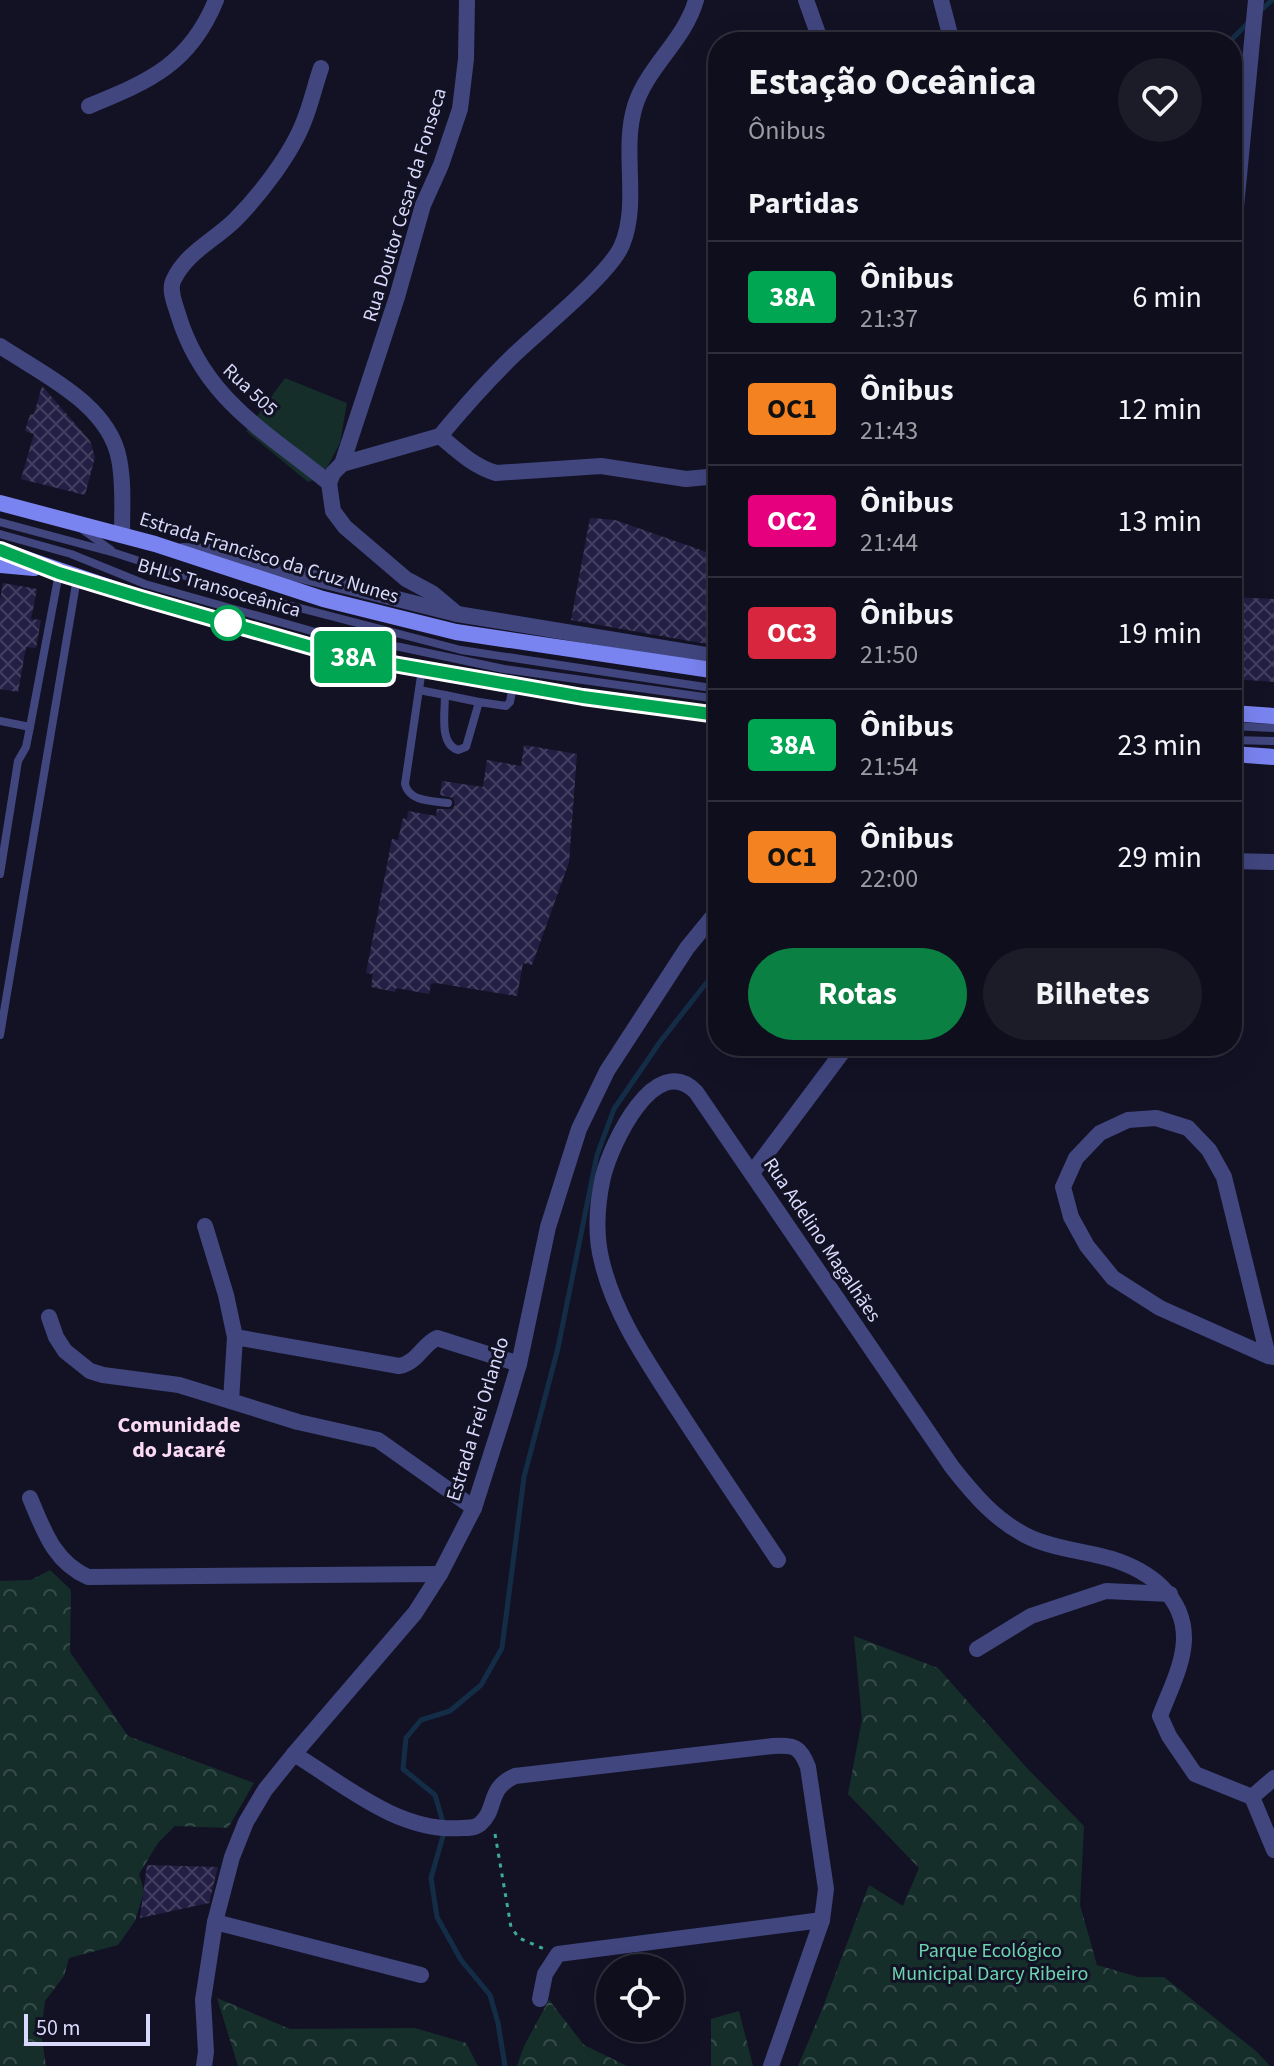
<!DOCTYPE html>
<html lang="pt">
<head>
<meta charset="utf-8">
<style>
  :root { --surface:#0e0e1c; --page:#1c1c29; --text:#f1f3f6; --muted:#9b9ca3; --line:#2e2e3b; --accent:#0b8043 }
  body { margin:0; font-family:"Source Sans 3",sans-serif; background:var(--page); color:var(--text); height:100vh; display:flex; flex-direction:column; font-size:30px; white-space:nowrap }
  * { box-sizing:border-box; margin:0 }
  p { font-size:26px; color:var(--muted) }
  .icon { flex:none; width:44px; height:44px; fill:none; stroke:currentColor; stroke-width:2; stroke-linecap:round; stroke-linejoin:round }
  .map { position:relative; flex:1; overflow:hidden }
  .drawer { position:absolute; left:708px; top:32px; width:534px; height:1024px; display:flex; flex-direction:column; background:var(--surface); border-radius:32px; box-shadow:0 8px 32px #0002,0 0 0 2px var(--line) }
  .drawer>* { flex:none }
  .badge { padding:0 16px; border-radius:6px; font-size:28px; line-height:52px }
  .tools { position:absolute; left:596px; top:1954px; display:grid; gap:16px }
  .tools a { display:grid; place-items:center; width:88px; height:88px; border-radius:50%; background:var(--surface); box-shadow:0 8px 32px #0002,0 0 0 2px var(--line); font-size:40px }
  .scale { position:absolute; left:24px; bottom:20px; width:126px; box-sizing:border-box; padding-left:8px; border:4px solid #d9d9fb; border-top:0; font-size:22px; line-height:28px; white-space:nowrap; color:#d9d9fb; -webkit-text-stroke:6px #131225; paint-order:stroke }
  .map>.badge { position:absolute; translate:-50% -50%; box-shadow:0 0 0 4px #fff }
  h2 { padding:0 40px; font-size:30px; line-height:72px }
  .round { display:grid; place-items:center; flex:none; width:84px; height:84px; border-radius:42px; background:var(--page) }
  .headline { display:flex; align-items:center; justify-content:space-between; height:136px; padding:0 40px }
  h1 { font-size:38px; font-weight:700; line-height:60px }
  .action { display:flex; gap:16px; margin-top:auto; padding:16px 40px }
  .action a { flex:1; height:92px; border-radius:48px; background:var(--accent); color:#fff; font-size:32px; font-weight:700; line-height:92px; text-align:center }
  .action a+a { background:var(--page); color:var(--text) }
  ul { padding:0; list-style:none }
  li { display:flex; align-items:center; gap:24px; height:112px; padding:0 40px; border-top:2px solid var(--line) }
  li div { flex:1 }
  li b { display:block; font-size:30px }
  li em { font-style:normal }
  li .badge { min-width:88px; font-weight:700; text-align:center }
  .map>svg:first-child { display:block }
</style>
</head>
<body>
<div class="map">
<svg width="1274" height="2066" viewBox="0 0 1274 2066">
  <defs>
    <pattern id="forest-crowns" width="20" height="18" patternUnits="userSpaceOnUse" patternTransform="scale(2)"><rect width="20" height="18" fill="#152e2a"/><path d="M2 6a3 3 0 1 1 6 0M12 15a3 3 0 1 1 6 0" fill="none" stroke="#364c4a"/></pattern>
    <pattern id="building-cross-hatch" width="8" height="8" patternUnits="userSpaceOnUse" patternTransform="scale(2)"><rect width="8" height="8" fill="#231f44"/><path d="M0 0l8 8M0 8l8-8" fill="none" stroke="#423f60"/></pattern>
  </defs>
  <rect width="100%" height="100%" fill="#131225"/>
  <!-- forest -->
  <g fill="url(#forest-crowns)">
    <polygon points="50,1570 71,1590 70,1652 128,1736 254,1783 228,1828 175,1826 158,1843 139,1874 144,1891 135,1921 118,1945 69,1958 64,1976 45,2001 41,2033 46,2066 0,2066 0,1581 31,1580"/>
    <polygon points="854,1636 938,1668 1026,1767 1084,1826 1080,1905 1097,1965 1138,1977 1164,1977 1257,2052 1270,2066 798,2066 823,2007 869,1885 903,1906 919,1868 848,1794 862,1720"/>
    <polygon points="217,1998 290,2029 415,2028 466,2043 478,2066 238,2066"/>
    <polygon points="549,2000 584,2045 627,2066 517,2066 524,2046"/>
    <polygon points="739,2011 753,2066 711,2066 711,2019"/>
  </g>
  <!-- green -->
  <polygon fill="#152e2a" points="285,378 347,403 340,443 322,477 308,482 246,431"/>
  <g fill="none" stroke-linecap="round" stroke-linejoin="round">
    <!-- stream -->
    <g stroke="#142d47" stroke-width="5">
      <polyline points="1258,13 1272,0"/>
      <polyline points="1229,42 1248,23"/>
      <polyline points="505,2066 498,2023 490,1995 461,1960 437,1917 431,1878 445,1829 435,1795 403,1769 406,1738 421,1720 450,1711 481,1685 502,1648 524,1477 558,1348 597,1155 614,1109 660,1042 718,968"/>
    </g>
  </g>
  <!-- building -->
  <g fill="url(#building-cross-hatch)">
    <polygon points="42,386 90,441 95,457 85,495 21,479 34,434 25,431 30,415 34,414"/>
    <polygon points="590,518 615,520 718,556 718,646 571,620"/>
    <polygon points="3,583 37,589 31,619 41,620 36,648 26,647 18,692 0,689 0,600"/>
    <polygon points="1233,597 1274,599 1274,682 1232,679"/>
    <polygon points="524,745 577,754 569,862 532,965 523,963 517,996 436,983 431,984 429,994 396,988 395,992 371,987 373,974 366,973 392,839 398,840 403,818 407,819 408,811 436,816 437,809 452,809 455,805 453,798 440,795 442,781 483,787 487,760 521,766"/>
    <polygon points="147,1865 218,1867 209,1903 140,1918"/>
  </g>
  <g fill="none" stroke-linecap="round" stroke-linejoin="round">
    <!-- path -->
    <polyline stroke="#3cac99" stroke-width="3" stroke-dasharray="4 6" stroke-linecap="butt" points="495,1834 511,1927 519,1938 544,1949"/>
    <!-- service -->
    <g stroke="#41467f" stroke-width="8">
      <polyline points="0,522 115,553 219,587 461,650 718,689"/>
      <polyline points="83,530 111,550"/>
      <polyline points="0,534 71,554 145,584 333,637 400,647 504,669 718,699"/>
      <path d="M422,669L405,784C409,802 433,801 448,803"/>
      <path d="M419,690L445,695C445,713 439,744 458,750L466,747L479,702L506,706L510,702L513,685"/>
      <polyline points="445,695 479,702"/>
      <polyline points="0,721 30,727 59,573"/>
      <polyline points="1232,726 1274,728"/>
      <polyline points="1232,740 1274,741"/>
      <polyline points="0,874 18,761 26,747 30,727"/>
      <polyline points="0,1035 77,578"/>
    </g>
    <!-- minor -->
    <g stroke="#41467f" stroke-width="16">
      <polyline points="806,0 821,42"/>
      <polyline points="941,0 952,42"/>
      <path d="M321,68C315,85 311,104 304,121C292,153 260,195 235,220C216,239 186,253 174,279C168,289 175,304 178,314C203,398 264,430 329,483L333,511L345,527L406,579L432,593L457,614"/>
      <path d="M89,106C150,81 190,64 216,0"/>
      <polyline points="1232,248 1256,0"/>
      <path d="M0,346C42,374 109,404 119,459C124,483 122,510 122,535"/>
      <path d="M440,436C464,407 488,380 515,354C540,330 610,274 622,245C640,202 621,151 635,106C647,67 685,40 696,0"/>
      <polyline points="342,464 397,297 423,205 441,165 460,109 466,59 467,0"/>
      <path d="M329,483L333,473L342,464L440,436C458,451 473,466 496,473L601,466L686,479L718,476"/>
      <polyline points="183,551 210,552 457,614 718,657"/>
      <polyline points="1232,861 1274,862"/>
      <polyline points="752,1173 847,1046"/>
      <polyline points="205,1226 226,1295 235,1337 231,1401"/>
      <polyline points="49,1317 56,1337 65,1351 90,1371 103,1375 179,1385 298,1422 378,1440 474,1508"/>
      <path d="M235,1337L399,1366C417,1363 422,1345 437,1338L519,1364"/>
      <polyline points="1268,1356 1224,1177 1209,1150 1188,1128 1156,1118 1128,1120 1100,1133 1076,1158 1063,1187 1071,1217 1087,1246 1113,1278 1160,1308 1268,1356 1274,1357"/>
      <path d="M30,1498C44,1531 54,1562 88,1577L440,1574"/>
      <path d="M778,1560C744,1509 710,1459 677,1408C647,1361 615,1316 602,1262C595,1235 597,1204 603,1177C611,1144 655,1050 696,1092L952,1467C974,1495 996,1521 1029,1537C1054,1549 1085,1551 1112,1559C1150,1571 1185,1597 1184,1640C1183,1666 1169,1692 1160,1716L1169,1736L1195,1774L1252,1797L1274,1850"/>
      <polyline points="977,1649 1031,1616 1106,1591 1170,1594"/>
      <path d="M294,1754C345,1785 399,1833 462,1828C468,1828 475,1828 480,1824C498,1809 486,1789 515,1776L773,1746C794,1745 800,1746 808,1767L826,1889L822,1920L771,2066"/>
      <polyline points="1252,1797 1274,1778"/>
      <polyline points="215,1922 421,1975"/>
      <polyline points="540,1999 545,1974 558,1954 822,1920"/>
    </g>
    <!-- tertiary -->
    <polyline stroke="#41467f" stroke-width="16" points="204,2066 206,2052 203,2000 215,1922 232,1857 246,1822 265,1790 294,1754 415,1613 440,1574 474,1508 504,1414 519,1364 548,1227 579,1129 607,1071 687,948 718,910"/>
    <!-- secondary -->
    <g stroke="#7a84f1" stroke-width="16">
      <polyline points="0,503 155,544 323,599 456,632 718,671"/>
      <polyline points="0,550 141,598 336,654 583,697 718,715"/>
      <polyline points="0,565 34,568"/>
      <polyline points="1232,713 1274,716"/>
      <polyline points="1232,754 1274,757"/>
    </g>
  </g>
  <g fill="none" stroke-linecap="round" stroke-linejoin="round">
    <defs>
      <polyline id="line" points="0,550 59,573 141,598 336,654 583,697 718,715"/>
    </defs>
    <!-- line casing -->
    <use href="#line" stroke="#fff" stroke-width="18"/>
    <!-- line -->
    <use href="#line" stroke="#00a651" stroke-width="12"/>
  </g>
  <!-- markers -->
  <circle fill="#fff" stroke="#00a651" stroke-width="4" cx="228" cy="623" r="16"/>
  <g text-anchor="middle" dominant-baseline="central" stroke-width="6" stroke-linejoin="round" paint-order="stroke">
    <!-- street labels -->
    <g font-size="20" fill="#d9d9fb" stroke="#131225">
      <text transform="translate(405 205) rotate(-73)">Rua Doutor Cesar da Fonseca</text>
      <text transform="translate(250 390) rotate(43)">Rua 505</text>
      <text transform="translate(269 558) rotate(17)">Estrada Francisco da Cruz Nunes</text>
      <text transform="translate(219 588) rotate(16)">BHLS Transoceânica</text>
      <text transform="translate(822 1240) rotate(56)">Rua Adelino Magalhães</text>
      <text transform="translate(478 1419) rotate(-73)">Estrada Frei Orlando</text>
    </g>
    <!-- park labels -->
    <g font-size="20" fill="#6cd4ae" stroke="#131225">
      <text x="990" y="1951">Parque Ecológico<tspan x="990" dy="23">Municipal Darcy Ribeiro</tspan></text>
    </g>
    <!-- neighbourhood labels -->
    <g font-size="22" font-weight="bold" fill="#fbdbf3" stroke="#131225">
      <text x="179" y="1425">Comunidade<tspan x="179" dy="25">do Jacaré</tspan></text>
    </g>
  </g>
</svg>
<div class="tools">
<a><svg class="icon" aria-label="locate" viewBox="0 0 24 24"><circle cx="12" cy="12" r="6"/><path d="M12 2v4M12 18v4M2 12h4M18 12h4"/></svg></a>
</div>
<div class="scale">50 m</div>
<b class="badge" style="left:353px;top:657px;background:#00a651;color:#fff">38A</b>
<section class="drawer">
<div class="headline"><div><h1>Estação Oceânica</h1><p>Ônibus</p></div><a class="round"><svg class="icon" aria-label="heart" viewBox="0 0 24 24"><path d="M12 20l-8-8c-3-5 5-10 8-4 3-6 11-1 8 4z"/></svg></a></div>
<h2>Partidas</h2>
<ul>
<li><span class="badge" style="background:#00a651;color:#fff">38A</span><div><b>Ônibus</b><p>21:37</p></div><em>6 min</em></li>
<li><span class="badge" style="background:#f58220;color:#111">OC1</span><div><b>Ônibus</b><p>21:43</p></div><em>12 min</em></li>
<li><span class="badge" style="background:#e6007e;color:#fff">OC2</span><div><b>Ônibus</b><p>21:44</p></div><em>13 min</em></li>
<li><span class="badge" style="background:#d7263d;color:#fff">OC3</span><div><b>Ônibus</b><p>21:50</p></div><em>19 min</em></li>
<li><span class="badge" style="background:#00a651;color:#fff">38A</span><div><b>Ônibus</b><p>21:54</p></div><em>23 min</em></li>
<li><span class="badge" style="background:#f58220;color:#111">OC1</span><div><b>Ônibus</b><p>22:00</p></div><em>29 min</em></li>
</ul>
<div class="action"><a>Rotas</a><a>Bilhetes</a></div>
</section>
</div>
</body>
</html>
